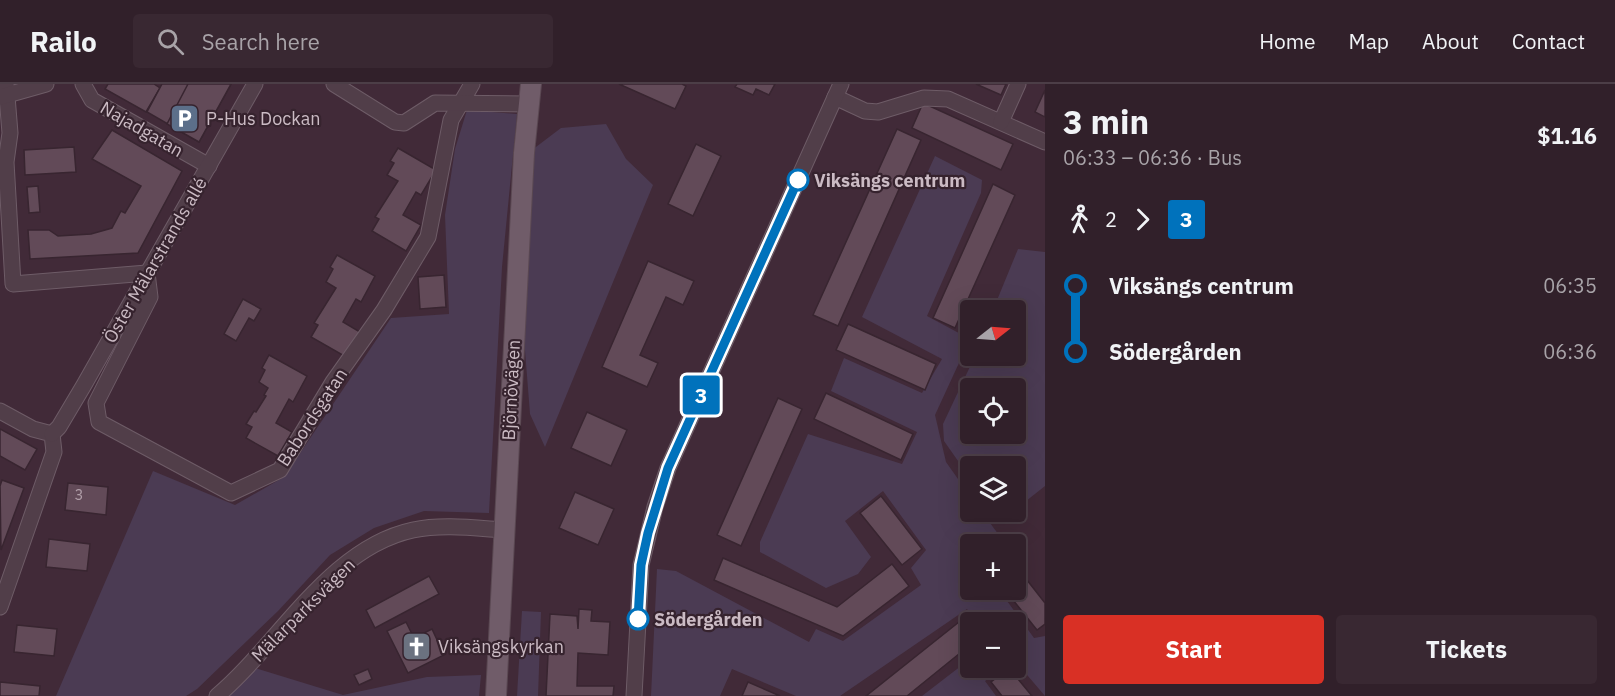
<!DOCTYPE html>
<html lang="en">
<head>
<meta charset="utf-8">
<style>
  :root { --surface:#31202a; --page:#392832; --text:#f1f3f6; --muted:#a8a3a8; --line:#4c3e47; --accent:#d93025 }
  body { margin:0; font-family:"IBM Plex Sans",sans-serif; background:var(--page); color:var(--text); height:100vh; display:flex; flex-direction:column; font-size:22px; white-space:nowrap }
  * { box-sizing:border-box; margin:0 }
  p { font-size:20px; color:var(--muted) }
  .icon { flex:none; width:33px; height:33px; fill:none; stroke:currentColor; stroke-width:2; stroke-linecap:round; stroke-linejoin:round }
  .map { position:relative; flex:1; overflow:hidden }
  .sheet { display:flex; flex-direction:column; background:var(--surface); width:570px }
  .sheet>* { flex:none }
  .badge { padding:0 12px; border-radius:4px; font-size:21px; line-height:39px }
  .needle { width:39px; rotate:73deg }
  .buttons { position:absolute; left:960px; top:216px; display:grid; gap:12px }
  .buttons a { display:grid; place-items:center; width:66px; height:66px; border-radius:6px; background:var(--surface); box-shadow:0 6px 24px #0002,0 0 0 2px var(--line); font-size:30px }
  .map>.badge { position:absolute; translate:-50% -50%; box-shadow:0 0 0 3px #fff }
  .legs { display:flex; align-items:center; gap:9px; height:66px; padding:0 18px; font-size:20px }
  .legs p { margin-inline-start:auto }
  .head { display:flex; align-items:center; justify-content:space-between; height:102px; padding:0 18px }
  h1 { font-size:33px; font-weight:700; line-height:45px }
  .primary-button { display:flex; gap:12px; margin-top:auto; padding:12px 18px }
  .primary-button a { flex:1; height:69px; border-radius:6px; background:var(--accent); color:#fff; font-size:24px; font-weight:700; line-height:69px; text-align:center }
  .primary-button a+a { background:var(--page); color:var(--text) }
  ul { padding:0 18px; list-style:none }
  li { display:flex; align-items:center; gap:21px; height:66px; font-size:22px }
  li i { display:grid; place-items:center; width:9px; height:100%; margin:0 8px; background:currentColor }
  li i::after { content:''; width:15px; height:15px; margin:-8px; border:4px solid; border-radius:50%; background:var(--surface) }
  li p { margin-inline-start:auto }
  li:first-child i { background:linear-gradient(#0000 50%,currentColor 0) }
  li:last-child i { background:linear-gradient(currentColor 50%,#0000 0) }
  header { display:flex; align-items:center; gap:36px; box-sizing:border-box; height:84px; padding:0 30px; background:var(--surface); border-bottom:2px solid var(--line) }
  header strong { font-size:28px }
  nav { display:flex; gap:33px; margin-inline-start:auto; font-size:21px }
  .search { width:420px; height:54px; background:var(--page); display:flex; align-items:center; gap:15px; box-sizing:border-box; padding:0 21px; border-radius:6px; color:var(--muted); font-size:22px }
  main { display:flex; flex:1; min-height:0 }
  .map>svg:first-child { display:block }
</style>
</head>
<body>
<header>
<strong>Railo</strong>
<div class="search"><svg class="icon" aria-label="search" viewBox="0 0 24 24"><circle cx="10" cy="10" r="6"/><path d="M15 15l6 6"/></svg>Search here</div>
<nav><a>Home</a><a>Map</a><a>About</a><a>Contact</a></nav>
</header>
<main>
<div class="map">
<svg width="1045" height="612" viewBox="0 0 1045 612">
  <rect width="100%" height="100%" fill="#412a38"/>
  <!-- green -->
  <g fill="#4b3b53" fill-rule="evenodd">
    <polygon points="467,26 517,30 502,183 489,429 424,427 374,444 330,471 278,527 197,605 186,612 56,612 153,387 235,421 284,393 391,234 449,230 445,131 455,65"/>
    <polygon points="606,40 626,75 653,101 545,363 530,330 522,228 532,66 561,44"/>
    <polygon points="935,72 982,96 981,109 927,232 970,255 935,331 946,378 970,412 970,428 982,428 1004,458 1001,460 970,460 970,506 999,506 1034,554 1045,552 1045,612 1016,578 1016,538 976,538 967,525 840,612 796,612 732,585 720,612 651,612 657,485 676,487 809,558 816,545 843,557 921,501 911,484 926,466 883,407 845,437 871,473 858,490 826,504 760,468 760,458 808,350 902,380 917,348 831,307 844,274 922,309 942,275 862,233"/>
    <path d="M1018,165L1045,168V402L1016,425V382H970V394L944,357L943,340L975,272H1016V226H993ZM1016,304V350H970V304Z"/>
    <polygon points="522,527 541,528 538,612 517,612"/>
    <polygon points="970,575 970,584 1002,584 985,597 996,612 922,612"/>
    <polygon points="255,584 343,611 427,593 481,591 479,612 226,612"/>
  </g>
  <!-- building -->
  <g fill="#624a58" stroke="#382530" stroke-width="1.5">
    <polygon points="108,0 154,0 160,4 146,28 105,5"/>
    <polygon points="162,0 231,0 199,58 147,28"/>
    <polygon points="188,0 231,0 199,58 167,40"/>
    <polygon points="619,0 682,0 686,2 675,25"/>
    <polygon points="737,0 775,0 769,11 756,5 753,11 735,3"/>
    <polygon points="976,0 1006,0 1001,11"/>
    <polygon points="1045,6 1045,33 1035,28"/>
    <polygon points="923,19 1013,60 1001,86 912,44"/>
    <polygon points="897,45 921,56 838,242 813,231"/>
    <polygon points="112,46 182,87 138,169 30,175 28,146 49,146 58,152 91,150 112,144 121,127 125,129 141,102 92,75"/>
    <polygon points="696,60 721,72 693,132 668,120"/>
    <polygon points="74,63 76,88 25,91 24,66"/>
    <polygon points="398,64 436,86 421,111 416,108 403,131 421,141 406,167 372,147 379,135 375,133 398,97 387,91 394,79 390,77"/>
    <polygon points="993,100 1015,111 955,244 933,234"/>
    <polygon points="38,102 40,128 29,129 27,103"/>
    <polygon points="337,171 375,192 361,218 356,215 343,238 360,248 346,273 311,253 318,241 314,239 336,204 326,198 333,185 330,183"/>
    <polygon points="648,177 694,197 683,221 666,213 640,271 658,279 647,303 602,283"/>
    <polygon points="444,191 446,223 420,225 418,193"/>
    <polygon points="243,215 261,225 254,237 249,234 236,257 224,250"/>
    <polygon points="848,240 936,280 925,306 836,266"/>
    <polygon points="269,271 307,292 293,318 289,315 276,339 292,348 278,372 246,354 252,343 246,340 254,327 256,328 266,312 264,311 268,304 259,298 265,286 262,284"/>
    <polygon points="826,309 913,350 901,376 814,335"/>
    <polygon points="778,314 802,325 741,462 717,451"/>
    <polygon points="587,328 627,346 611,382 571,364"/>
    <polygon points="0,345 37,365 25,386 0,372"/>
    <polygon points="2,396 24,404 1,466 0,402"/>
    <polygon points="68,399 108,403 106,431 65,426"/>
    <polygon points="575,408 614,425 598,461 559,444"/>
    <polygon points="881,412 922,465 902,481 860,429"/>
    <polygon points="49,455 90,460 87,487 46,483"/>
    <polygon points="723,474 837,523 892,480 909,502 843,552 714,496"/>
    <polygon points="1016,482 1045,519 1045,540 1037,546 1005,506 1016,506"/>
    <polygon points="429,492 439,510 375,544 366,526"/>
    <polygon points="579,525 592,526 591,537 610,538 608,571 578,569 577,602 614,602 613,612 546,612 550,530 577,532 578,545"/>
    <polygon points="969,530 976,538 970,538 970,561 907,612 866,612"/>
    <polygon points="406,538 414,554 432,545 444,571 408,589 387,547"/>
    <polygon points="17,541 57,545 54,572 14,568"/>
    <polygon points="1009,584 1032,612 1002,612 991,598"/>
    <polygon points="368,585 372,595 359,601 354,591"/>
    <polygon points="0,598 40,602 39,612 0,612"/>
    <polygon points="748,598 780,612 742,612"/>
  </g>
  <g fill="none" stroke-linecap="round" stroke-linejoin="round">
    <defs>
      <g id="minor">
        <polyline points="6,0 10,49 6,78 13,200 147,189 150,213 96,319 99,338 231,409 280,386 333,298 384,226 428,153 451,36 472,0"/>
        <polyline points="83,0 92,16 209,82"/>
        <polyline points="334,0 395,38 404,39 435,19 528,20"/>
        <polyline points="0,13 46,0"/>
        <polyline points="835,13 865,27 878,28 924,14 948,15 1045,58"/>
        <polyline points="1001,38 1018,0"/>
        <polyline points="0,327 33,345 52,350 54,368 0,523"/>
        <polyline points="52,350 59,343 84,301 255,0"/>
        <path d="M217,612C279,560 329,464 413,446C442,440 474,444 504,446"/>
        <polyline points="634,612 641,481 655,423 668,384 841,0"/>
      </g>
      <polyline id="major" points="496,612 524,69 531,0"/>
    </defs>
    <!-- minor casing -->
    <use href="#minor" stroke="#6e5c67" stroke-width="17"/>
    <!-- major casing -->
    <use href="#major" stroke="#5a4852" stroke-width="22"/>
    <!-- minor -->
    <use href="#minor" stroke="#513e49" stroke-width="15"/>
    <!-- major -->
    <use href="#major" stroke="#705c69" stroke-width="20"/>
  </g>
  <g fill="none" stroke-linecap="round" stroke-linejoin="round">
    <defs>
      <polyline id="line-1" points="638,535 641,481 648,449 668,384 798,96"/>
    </defs>
    <!-- line-1 casing -->
    <use href="#line-1" stroke="#fff" stroke-width="14"/>
    <!-- line-1 -->
    <use href="#line-1" stroke="#0072bc" stroke-width="9"/>
  </g>
  <!-- icons -->
  <defs>
    <symbol id="parking-square" viewBox="-11 -11 22 22"><rect x="-9" y="-9" width="18" height="18" rx="4" fill="#5c6f8a" stroke="#36232e"/><path d="M-3.5-5.5H1a3.5 3.5 0 0 1 0 7H-1V5.5H-3.5ZM-1-3.4V-.6H.8a1.4 1.4 0 0 0 0-2.8Z" fill="#fff"/></symbol>
    <symbol id="church-square" viewBox="-11 -11 22 22"><rect x="-9" y="-9" width="18" height="18" rx="4" fill="#6b7280" stroke="#36232e"/><path d="M-1.2-6h2.4v3.5h3.3v2.4h-3.3V6h-2.4V-.1h-3.3v-2.4h3.3Z" fill="#fff"/></symbol>
  </defs>
  <g fill-rule="evenodd">
    <use href="#parking-square" x="168" y="18" width="33" height="33"/>
    <use href="#church-square" x="400" y="546" width="33" height="33"/>
  </g>
  <!-- markers -->
  <g fill="#fff" stroke="#0072bc" stroke-width="3">
    <circle cx="798" cy="96" r="10"/>
    <circle cx="638" cy="535" r="10"/>
  </g>
  <g text-anchor="middle" dominant-baseline="central" stroke-width="4.5" stroke-linejoin="round" paint-order="stroke">
    <!-- number labels -->
    <g font-size="15" fill="#b19fa9">
      <text x="79" y="410">3</text>
    </g>
    <!-- poi labels -->
    <g font-size="18" fill="#cbbbc4" stroke="#36232e" text-anchor="start">
      <text x="206" y="34">P-Hus Dockan</text>
      <text x="438" y="562">Viksängskyrkan</text>
    </g>
    <!-- street labels -->
    <g font-size="18" fill="#cbbbc4" stroke="#36232e">
      <text transform="translate(142 45) rotate(30)">Najadgatan</text>
      <text transform="translate(155 176) rotate(-60)">Öster Mälarstrands allé</text>
      <text transform="translate(511 306) rotate(-87)">Björnövägen</text>
      <text transform="translate(312 333) rotate(-57)">Babordsgatan</text>
      <text transform="translate(303 526) rotate(-45)">Mälarparksvägen</text>
    </g>
    <!-- stop labels -->
    <g font-size="18" font-weight="bold" fill="#cbbbc4" stroke="#36232e" text-anchor="start">
      <text x="814" y="96">Viksängs centrum</text>
      <text x="654" y="535">Södergården</text>
    </g>
  </g>
</svg>
<div class="buttons">
<a><svg class="needle" viewBox="-14 -14 28 28"><path d="M0-13l5 13h-10z" fill="#e53935"/><path d="M0 13l5-13h-10z" fill="#a8a3a8"/></svg></a>
<a><svg class="icon" aria-label="locate" viewBox="0 0 24 24"><circle cx="12" cy="12" r="6"/><path d="M12 2v4M12 18v4M2 12h4M18 12h4"/></svg></a>
<a><svg class="icon" aria-label="layers" viewBox="0 0 24 24"><path d="M12 4l9 5-9 5-9-5zM3 14l9 5 9-5"/></svg></a>
<a>+</a>
<a>−</a>
</div>
<b class="badge" style="left:701px;top:311px;background:#0072bc;color:#fff">3</b>
</div>
<section class="sheet">
<div class="head"><div><h1>3 min</h1><p>06:33 – 06:36 · Bus</p></div><b>$1.16</b></div>
<div class="legs"><svg class="icon" aria-label="walk" viewBox="0 0 24 24"><circle cx="13" cy="4" r="2"/><path d="M13 8l-2 6 4 7M11 14l-3 7M7 12l3-4h3l4 4"/></svg>2<svg class="icon" aria-label="forward" viewBox="0 0 24 24"><path d="M9 5l7 7-7 7"/></svg><b class="badge" style="background:#0072bc;color:#fff">3</b></div>
<ul>
<li><i style="color:#0072bc"></i><b>Viksängs centrum</b><p>06:35</p></li>
<li><i style="color:#0072bc"></i><b>Södergården</b><p>06:36</p></li>
</ul>
<div class="primary-button"><a>Start</a><a>Tickets</a></div>
</section>
</main>
</body>
</html>
